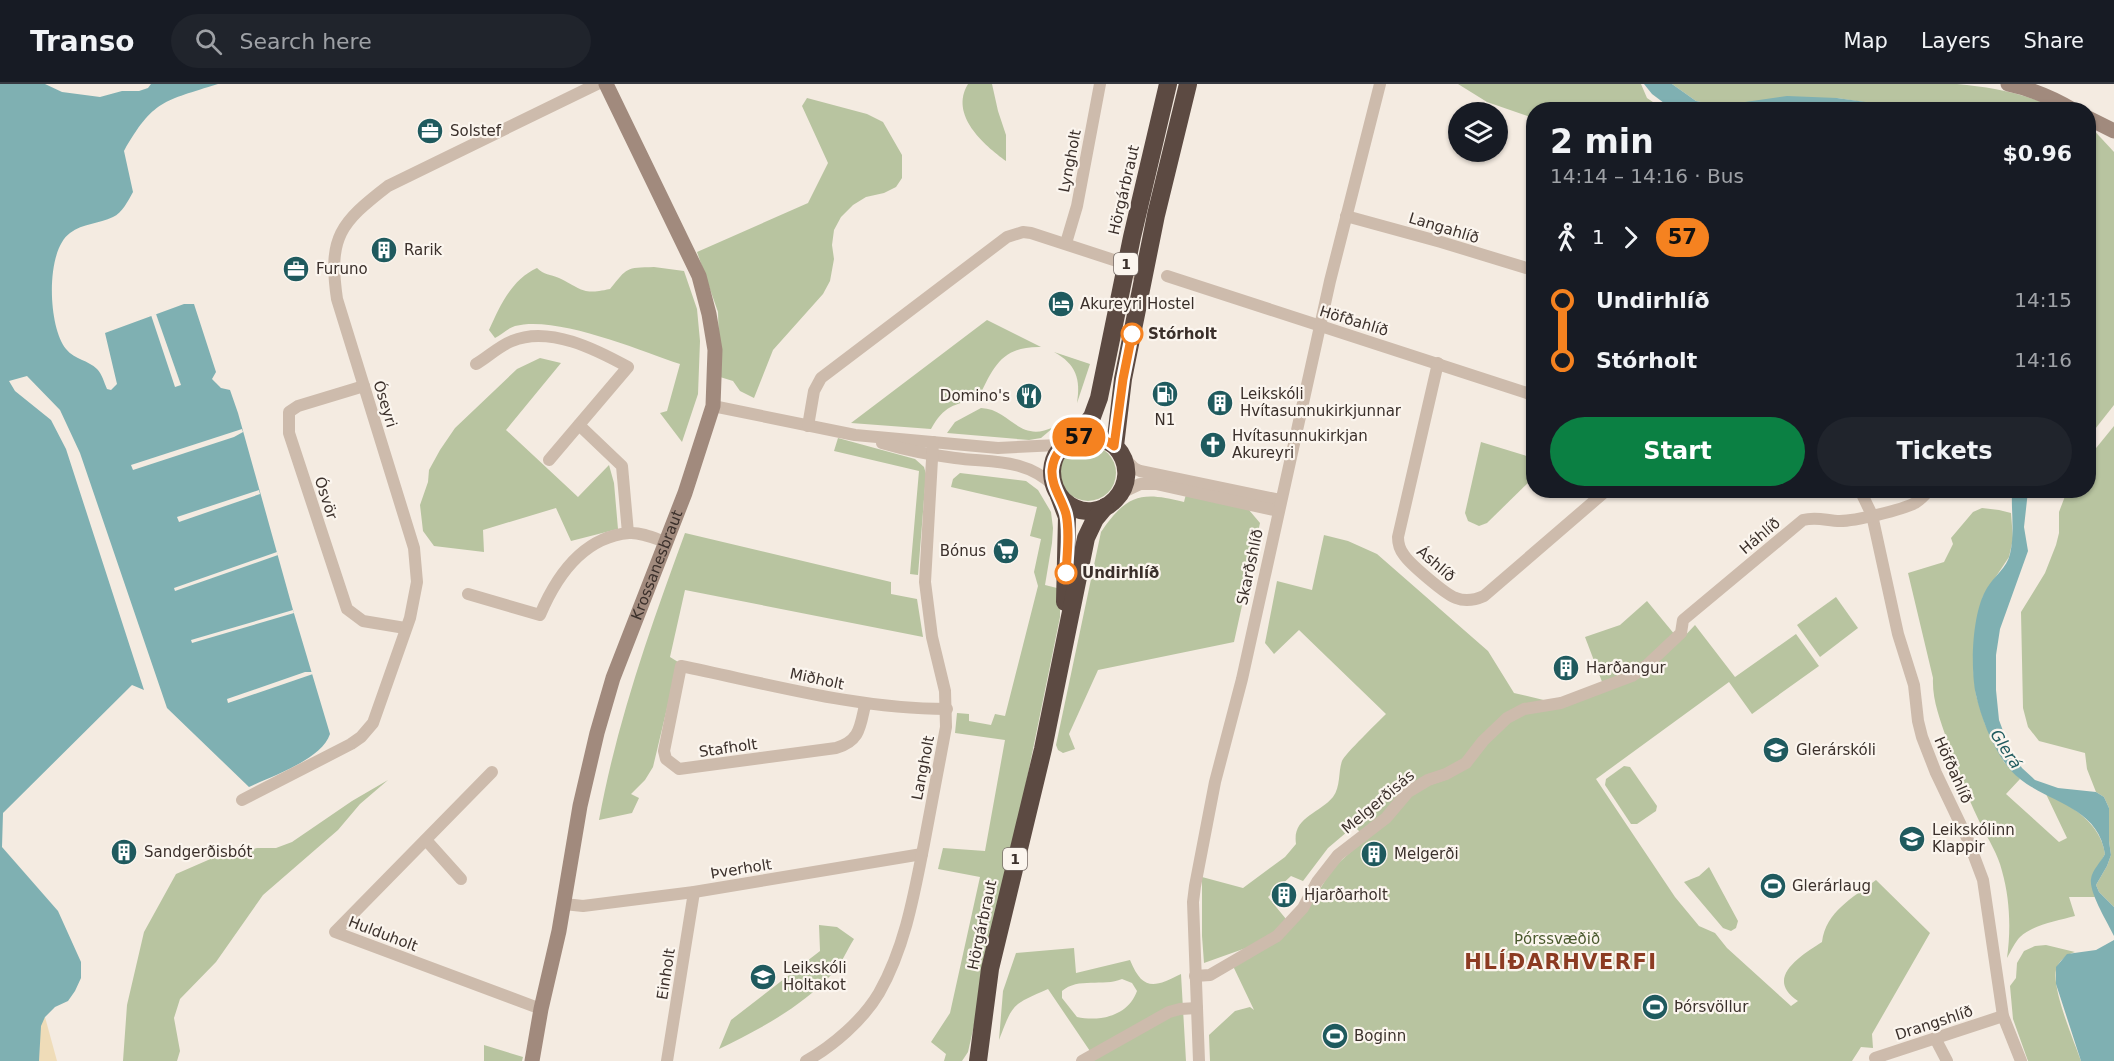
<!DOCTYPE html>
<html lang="en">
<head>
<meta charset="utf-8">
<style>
  :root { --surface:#171b24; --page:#20242c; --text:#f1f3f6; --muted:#9ea1a6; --line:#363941; --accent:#0b8043 }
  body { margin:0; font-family:"DejaVu Sans",sans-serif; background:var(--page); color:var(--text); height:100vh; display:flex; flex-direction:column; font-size:22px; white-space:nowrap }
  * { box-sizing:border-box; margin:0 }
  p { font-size:20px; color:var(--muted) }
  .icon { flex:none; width:33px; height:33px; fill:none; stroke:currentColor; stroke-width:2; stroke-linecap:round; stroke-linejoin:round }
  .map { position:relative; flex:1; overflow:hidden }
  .sheet { position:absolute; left:1526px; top:18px; width:570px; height:396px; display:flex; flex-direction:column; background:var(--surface); border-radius:24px; box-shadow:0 2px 4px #0004 }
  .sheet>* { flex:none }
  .badge { padding:0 12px; border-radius:20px; font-size:21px; line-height:39px }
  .fabs { position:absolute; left:1448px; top:18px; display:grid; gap:12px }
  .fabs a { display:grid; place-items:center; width:60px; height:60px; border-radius:50%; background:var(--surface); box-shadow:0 2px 4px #0004; font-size:30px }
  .map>.badge { position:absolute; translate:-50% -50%; box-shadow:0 0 0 3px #fff }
  .legs { display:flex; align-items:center; gap:9px; height:66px; padding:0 24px; font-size:20px }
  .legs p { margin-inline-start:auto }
  .headline { display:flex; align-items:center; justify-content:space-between; height:102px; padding:0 24px }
  h1 { font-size:33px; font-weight:700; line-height:45px }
  .button { display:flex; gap:12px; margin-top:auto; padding:12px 24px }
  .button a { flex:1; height:69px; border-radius:36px; background:var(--accent); color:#fff; font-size:24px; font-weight:700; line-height:69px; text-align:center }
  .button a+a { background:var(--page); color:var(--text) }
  ul { padding:0 24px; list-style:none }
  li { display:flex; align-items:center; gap:21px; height:60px; font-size:22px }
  li i { display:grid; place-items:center; width:9px; height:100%; margin:0 8px; background:currentColor }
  li i::after { content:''; width:15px; height:15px; margin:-8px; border:4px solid; border-radius:50%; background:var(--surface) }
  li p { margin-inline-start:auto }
  li:first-child i { background:linear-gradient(#0000 50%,currentColor 0) }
  li:last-child i { background:linear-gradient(currentColor 50%,#0000 0) }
  header { display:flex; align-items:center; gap:36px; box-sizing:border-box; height:84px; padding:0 30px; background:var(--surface); border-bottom:2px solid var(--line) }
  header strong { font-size:28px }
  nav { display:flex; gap:33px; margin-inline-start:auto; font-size:21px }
  .search { width:420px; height:54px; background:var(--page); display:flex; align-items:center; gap:15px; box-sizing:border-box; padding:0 21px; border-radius:33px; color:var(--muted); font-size:22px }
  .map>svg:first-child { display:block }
</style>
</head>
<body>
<header>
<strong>Transo</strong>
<div class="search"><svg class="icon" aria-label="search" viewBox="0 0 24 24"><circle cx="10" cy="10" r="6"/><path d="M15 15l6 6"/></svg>Search here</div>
<nav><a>Map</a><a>Layers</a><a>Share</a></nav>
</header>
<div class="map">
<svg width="2114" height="977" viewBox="0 0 2114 977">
  <rect width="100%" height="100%" fill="#f4ebe1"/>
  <!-- green -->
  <g fill="#b8c4a0" fill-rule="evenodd">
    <path d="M968,0H992L998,27L1006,51V77C984,61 949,31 968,0Z"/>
    <polygon points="1458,0 1641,0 1647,14 1663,25 1533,26 1533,34 1487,18"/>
    <path d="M1672,0H1957C1992,3 2027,10 2058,25L1916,26L1837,14L1711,20L1696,17Z"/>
    <polygon points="807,14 867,30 883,38 902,71 902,94 896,103 884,109 866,113 853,121 841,133 834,146 832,161 834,175 830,197 823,210 773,266 754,314 740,307 733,297 720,293 718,228 697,168 808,119 828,79 802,22"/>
    <polygon points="2088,40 2114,68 2114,321 2088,354"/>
    <path d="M654,183L684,187L697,225L700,257L698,310L682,358L660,329L667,327L680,280C639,266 556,231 515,242C508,244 501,251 495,254L489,246C500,222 511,196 537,184C544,191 550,190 559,194C584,206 581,211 610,205C628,183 625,184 654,183Z"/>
    <path d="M987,236L1041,263C1001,262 993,284 978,315C954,320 944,322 931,345L851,339Z"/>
    <path d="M1054,268L1090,280L1077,319C1081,295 1076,280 1054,268Z"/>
    <polygon points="540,274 561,279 506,346 578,413 609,381 614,399 618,445 571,457 556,424 483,446 484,468 434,462 423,447 420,421 428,398 429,386 440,366 455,344 517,285"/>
    <path d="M981,324C1011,325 1018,360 1054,343L1041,354L1029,356L947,349L955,338Z"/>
    <polygon points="2114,342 2114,823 2099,808 2096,801 2107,782 2111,771 2109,757 2109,724 2104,713 2096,708 2087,685 2085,669 2039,657 2028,643 2023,624 2021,528 2045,489 2056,461 2059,449 2059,428 2067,407 2088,406 2088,374"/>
    <polygon points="838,354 915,375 924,383 926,390 918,491 910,490 919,387 834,367"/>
    <polygon points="1481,358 1533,374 1533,394 1487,439 1479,442 1468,437 1465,429"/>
    <circle cx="1088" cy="389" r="28"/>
    <polygon points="960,389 1026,397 1038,406 1051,428 1053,444 1052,459 1045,501 1057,504 1060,517 1060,533 1003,812 968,968 962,977 944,977 946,970 931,958 950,929 980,793 938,785 943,764 985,767 1005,656 955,649 957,629 969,630 969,637 991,641 995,630 1005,632 1038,502 1034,488 1041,455 1030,452 1037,423 951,403 953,395"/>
    <path d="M1186,410L1249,426L1260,439L1234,558L1098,586L1069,650L1075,665L1063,669L1058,666L1056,661L1101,448C1127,410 1141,407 1184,418Z"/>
    <path d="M1982,424L1999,426L2011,429L2013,455L2009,473L1983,512L1975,554L1973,583L1976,611L1985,640L2004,678L2020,695L2006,710L2059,758L2067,754L2046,710C2072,721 2101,740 2105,770L2091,796L2095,813H2069L2075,832C2057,837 2034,840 2020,853C2015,858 2011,867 2007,874C2011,846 2010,815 2002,787C1998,770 1989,757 1981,741C1968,714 1956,685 1947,656C1940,635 1932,616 1933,594L1908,489L1944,478L1953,460L1951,454L1973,428Z"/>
    <path d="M685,449L891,498V510L917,515L923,553L685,506L670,573L678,578L653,683L645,696L631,710L639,714L632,729L599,736C617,637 651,542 685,449Z"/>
    <path d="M1324,451L1348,457L1377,470L1488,567L1514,609L1552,618L1604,603L1585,553L1620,541L1647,517L1680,557L1695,541L1735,593L1796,550L1819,582L1752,630L1729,598L1596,695L1675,813L1699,842L1715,849L1727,864L1791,922L1798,917C1763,894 1802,871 1822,858C1826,827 1853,814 1876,796L1930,849L1872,950L1873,964L1861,963L1852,977H1210L1209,951L1235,927L1250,923L1254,926L1233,882L1307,826L1333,784L1366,754L1354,742L1328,764L1303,797L1291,792L1268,813L1286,835L1270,852L1246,864L1204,879L1202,852V793L1243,804L1285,773L1296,760C1292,733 1319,730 1333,713C1341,702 1338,688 1342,677C1345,670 1378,638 1386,630L1299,546L1274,570L1265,559L1277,497L1312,506Z"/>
    <polygon points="1836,513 1858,544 1820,573 1797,541"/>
    <polygon points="1624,682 1630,683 1657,722 1656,727 1637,740 1631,740 1605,701 1606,695"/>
    <polygon points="388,696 360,720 338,746 263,811 216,878 180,915 174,934 180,967 177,977 123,977 127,921 144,848 176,790 215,773 257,764 276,764 292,758 352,717"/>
    <polygon points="1709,783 1738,837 1736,844 1731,847 1723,844 1684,798 1699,792"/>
    <path d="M819,841L837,843L854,855C847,866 841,881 832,890C800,924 760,945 719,965L731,936L820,867Z"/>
    <path d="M2046,861L2075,868C2067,870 2058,877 2056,886C2052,906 2074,957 2081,977H2028L2013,935L2010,902L2016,894L2017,879L2024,867L2035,862Z"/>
    <path d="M1074,864L1076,889L1130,876C1143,908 1155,903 1181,890L1186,977H1088L1094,973L1048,905C1011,921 1013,920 999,956L1003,907L1016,869ZM1122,895L1132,899L1137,907C1128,932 1100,938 1077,933L1062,914V907C1078,893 1103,903 1122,895Z"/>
    <polygon points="484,961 523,973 522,977 484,977"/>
  </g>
  <!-- sand -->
  <polygon fill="#efdcb8" points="45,933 57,977 39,977 40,942"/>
  <!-- water -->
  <g fill="#7fb0b2">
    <path d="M0,0H45L62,8L100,13L122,7H139L148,4L151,0H218C164,17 153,16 124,67L133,108C128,117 122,129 113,133C99,140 83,139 70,149C45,167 48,243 66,265C75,276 88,276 97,285C102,290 104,298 107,305L111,306L117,300L105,249L184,220H194L216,288L212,295L221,304L230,306L238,329L293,526L330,650C321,676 274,691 249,703L167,624L80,369L60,326L27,292L9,297L15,307L51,336L66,365L144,606L132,601L3,729L2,763L58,827L81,878V894L75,907L68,917L55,923L45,933L41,942L39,977H0Z"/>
    <polygon points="1644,0 1672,0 1696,17 1711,20 1731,20 1787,12 1837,14 1916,25 1756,26 1736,21 1728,23 1727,25 1672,25 1652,10"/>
    <path d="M2012,407H2028L2024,443L2028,467L2000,545L1996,571V606L1999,636L2009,663L2022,684L2035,696L2058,704L2096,708L2104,713L2109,724V757L2111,771L2107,782L2096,801L2099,808L2114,823V852C2108,839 2089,809 2091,795C2092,786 2101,778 2105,770C2098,723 2050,719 2020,695C1998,678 1982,638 1976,611C1970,584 1972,528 1987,504C1994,492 2007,484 2010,470C2015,450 2011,427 2012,407Z"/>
    <polygon points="2114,856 2114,977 2081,977 2056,900 2056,883 2067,870 2096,866"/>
  </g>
  <!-- pier -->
  <g fill="#f4ebe1">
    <polygon points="156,230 181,301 175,303 151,231"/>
    <polygon points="242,345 243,348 234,353 133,386 131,381"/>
    <polygon points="259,406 260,410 179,438 177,433"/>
    <polygon points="277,468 278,471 175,507 174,504"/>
    <polygon points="293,526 294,529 192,559 191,556"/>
    <polygon points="305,588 312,588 313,590 228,619 227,615"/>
  </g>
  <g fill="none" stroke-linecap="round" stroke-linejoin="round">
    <!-- street -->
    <g stroke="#cdbbac" stroke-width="12">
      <polyline points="1346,132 1441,158 1533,186"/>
      <polyline points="1066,159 1077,122 1100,0"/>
      <polyline points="1167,192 1533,311"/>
      <path d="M1438,279L1398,453C1398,460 1400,466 1404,471C1410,480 1446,511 1456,514C1466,518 1475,516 1484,512L1607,406"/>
      <path d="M476,280C488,273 499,262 512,257C549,241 597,266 628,283L549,376"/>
      <polyline points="364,302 298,322 289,328 289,349 347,525 363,537 405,544"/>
      <polyline points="713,322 855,351 998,364 1058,361 1068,358"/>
      <polyline points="579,341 622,382 628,449"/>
      <polyline points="808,342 814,307 821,294 1007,153 1023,148 1031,149 1126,180 1136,188 1143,200"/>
      <path d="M882,359C906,366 930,371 955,374C992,379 1025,374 1054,402"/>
      <polyline points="1124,374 1134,384 1140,387 1280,416"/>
      <polyline points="1860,406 1872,431 1898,550 1914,601 1918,637 1922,653 1936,689 1968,756 1983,796 2003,932 2021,977"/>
      <polyline points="1121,409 1140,400 1156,400 1278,427"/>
      <path d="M468,510L540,531C556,493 583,453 629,449C641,448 654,454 665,458"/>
      <path d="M865,621C860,643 860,657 836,664L679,685L666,675L664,667L681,582C769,600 857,625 947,625"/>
      <polyline points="492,688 335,848 541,925"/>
      <path d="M242,716L351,660L361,653L373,639L410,534L417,498L414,464L337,215C328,153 340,139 388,102L597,0"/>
      <polyline points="426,756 461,795"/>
      <polyline points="564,820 583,822 694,808 922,770"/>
      <path d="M1195,892L1210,891L1277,852L1303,824L1317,798L1338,771L1386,734L1408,708L1428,696L1446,690L1466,679L1483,657L1507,634L1524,625L1561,619L1632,592L1646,582L1681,549L1683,536L1803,436C1817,432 1827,437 1840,437C1855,437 1902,426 1915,419C1920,416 1925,411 1929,406"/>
      <polyline points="1935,954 1947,977"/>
      <polyline points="1875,974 2003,932"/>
      <polyline points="667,977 694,808"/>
      <path d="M806,977C833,962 863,936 879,909C905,863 914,811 924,760C931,721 939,682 946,643L945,607L932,553L925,498L933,358"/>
      <polyline points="1082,977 1169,928 1180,925 1197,924"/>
      <polyline points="1199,977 1193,818 1195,802 1215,698 1242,595 1330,197 1380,0"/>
    </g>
    <!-- secondary -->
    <g stroke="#a18a7d" stroke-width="15">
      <path d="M2008,0C2031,5 2053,14 2073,26"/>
      <polyline points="2088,34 2114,47"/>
      <path id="s1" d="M532,977L541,925L559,847L580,722L597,649L613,594L685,409L713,322L715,266L709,230L699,192L606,0"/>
    </g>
    <!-- highway -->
    <g stroke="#5c4a42" stroke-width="18">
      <polyline points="1074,355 1092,333 1099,314 1132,153 1168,0"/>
      <path d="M1115,362C1091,344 1054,354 1052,387C1052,398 1056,409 1064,417C1099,449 1149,399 1115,362L1123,295L1156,131L1188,0"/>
      <polyline points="1059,412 1067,433 1065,518"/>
      <polyline points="978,977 990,885 1043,665 1086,454 1095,435 1105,423"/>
    </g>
  </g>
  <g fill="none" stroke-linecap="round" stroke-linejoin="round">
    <defs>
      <path id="line-1" d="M1066,489C1067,470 1070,448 1066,430C1062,415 1051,402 1052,386C1055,354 1092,344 1114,362L1123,295L1132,250"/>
    </defs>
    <!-- line-1 casing -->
    <use href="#line-1" stroke="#fff" stroke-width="14"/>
    <!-- line-1 -->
    <use href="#line-1" stroke="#f58220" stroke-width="9"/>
  </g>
  <!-- icons -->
  <defs>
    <symbol id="office-disc" viewBox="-11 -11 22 22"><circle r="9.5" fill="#1f5a5e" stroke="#fbf5ee"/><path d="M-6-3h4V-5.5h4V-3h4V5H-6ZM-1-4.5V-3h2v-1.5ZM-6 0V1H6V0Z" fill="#fff"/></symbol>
    <symbol id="building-disc" viewBox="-11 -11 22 22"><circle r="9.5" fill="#1f5a5e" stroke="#fbf5ee"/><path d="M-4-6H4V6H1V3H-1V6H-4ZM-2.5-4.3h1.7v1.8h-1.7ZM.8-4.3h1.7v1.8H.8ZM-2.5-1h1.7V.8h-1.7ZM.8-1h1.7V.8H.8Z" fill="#fff"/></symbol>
    <symbol id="hotel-disc" viewBox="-11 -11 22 22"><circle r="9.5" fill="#1f5a5e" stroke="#fbf5ee"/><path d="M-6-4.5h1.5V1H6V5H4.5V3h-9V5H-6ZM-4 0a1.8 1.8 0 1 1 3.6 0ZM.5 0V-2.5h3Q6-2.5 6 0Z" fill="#fff"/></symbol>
    <symbol id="fuel-disc" viewBox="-11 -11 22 22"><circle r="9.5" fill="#1f5a5e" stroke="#fbf5ee"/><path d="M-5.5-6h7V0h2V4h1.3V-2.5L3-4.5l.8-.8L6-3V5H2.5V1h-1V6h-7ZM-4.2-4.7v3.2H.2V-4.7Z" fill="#fff"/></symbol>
    <symbol id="restaurant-disc" viewBox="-11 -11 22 22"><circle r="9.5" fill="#1f5a5e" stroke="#fbf5ee"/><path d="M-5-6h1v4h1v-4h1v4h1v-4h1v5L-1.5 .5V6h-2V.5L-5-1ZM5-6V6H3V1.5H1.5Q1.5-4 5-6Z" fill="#fff"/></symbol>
    <symbol id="church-disc" viewBox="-11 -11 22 22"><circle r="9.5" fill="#1f5a5e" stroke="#fbf5ee"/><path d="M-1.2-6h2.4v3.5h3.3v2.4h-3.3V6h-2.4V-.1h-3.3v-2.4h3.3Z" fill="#fff"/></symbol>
    <symbol id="supermarket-disc" viewBox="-11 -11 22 22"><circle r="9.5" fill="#1f5a5e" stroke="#fbf5ee"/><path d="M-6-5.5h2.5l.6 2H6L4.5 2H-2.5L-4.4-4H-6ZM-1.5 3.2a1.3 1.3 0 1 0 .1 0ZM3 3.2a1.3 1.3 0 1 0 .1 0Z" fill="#fff"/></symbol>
    <symbol id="school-disc" viewBox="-11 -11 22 22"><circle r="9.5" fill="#1f5a5e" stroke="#fbf5ee"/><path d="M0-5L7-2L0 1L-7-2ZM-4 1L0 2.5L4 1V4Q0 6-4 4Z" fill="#fff"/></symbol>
    <symbol id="stadium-disc" viewBox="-11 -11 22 22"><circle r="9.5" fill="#1f5a5e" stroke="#fbf5ee"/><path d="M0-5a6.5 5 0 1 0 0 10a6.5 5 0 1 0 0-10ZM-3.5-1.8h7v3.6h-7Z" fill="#fff"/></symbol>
  </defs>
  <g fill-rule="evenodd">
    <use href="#office-disc" x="415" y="32" width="30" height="30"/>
    <use href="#building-disc" x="369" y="151" width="30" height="30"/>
    <use href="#office-disc" x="281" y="170" width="30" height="30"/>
    <use href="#hotel-disc" x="1046" y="205" width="30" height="30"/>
    <use href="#fuel-disc" x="1150" y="295" width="30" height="30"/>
    <use href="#restaurant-disc" x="1014" y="297" width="30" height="30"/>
    <use href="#building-disc" x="1205" y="304" width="30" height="30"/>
    <use href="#church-disc" x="1198" y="346" width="30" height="30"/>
    <use href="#supermarket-disc" x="991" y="452" width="30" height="30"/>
    <use href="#building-disc" x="1551" y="569" width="30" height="30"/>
    <use href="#school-disc" x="1761" y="651" width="30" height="30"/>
    <use href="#school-disc" x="1897" y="740" width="30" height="30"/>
    <use href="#building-disc" x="109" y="753" width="30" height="30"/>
    <use href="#building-disc" x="1359" y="755" width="30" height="30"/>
    <use href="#stadium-disc" x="1758" y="787" width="30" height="30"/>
    <use href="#building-disc" x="1269" y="796" width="30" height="30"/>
    <use href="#school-disc" x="748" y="878" width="30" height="30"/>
    <use href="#stadium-disc" x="1640" y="908" width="30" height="30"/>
    <use href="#stadium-disc" x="1320" y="937" width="30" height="30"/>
  </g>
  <!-- markers -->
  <g fill="#fff" stroke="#f58220" stroke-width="3">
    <circle cx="1132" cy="250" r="10"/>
    <circle cx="1066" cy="489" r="10"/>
  </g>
  <g text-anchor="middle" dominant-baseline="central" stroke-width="4.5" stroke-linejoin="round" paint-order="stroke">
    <!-- shield labels -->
    <g fill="#fbf5ee" stroke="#756b66" stroke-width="1.5">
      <rect x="1114" y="169" width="24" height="22" rx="4.5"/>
      <rect x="1003" y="764" width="24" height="22" rx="4.5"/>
    </g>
    <g font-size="14" font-weight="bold" fill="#3b302b">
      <text x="1126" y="180">1</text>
      <text x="1015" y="775">1</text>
    </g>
    <!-- poi labels -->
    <g font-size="15" fill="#3b302b" stroke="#fbf5ee" text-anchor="start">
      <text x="450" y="47">Solstef</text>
      <text x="404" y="166">Rarik</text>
      <text x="316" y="185">Furuno</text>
      <text x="1080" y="220">Akureyri Hostel</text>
      <text x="1240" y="310">Leikskóli<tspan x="1240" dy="17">Hvítasunnukirkjunnar</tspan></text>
      <text x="1010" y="312" text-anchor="end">Domino's</text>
      <text x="1165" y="336" text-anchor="middle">N1</text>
      <text x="1232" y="352">Hvítasunnukirkjan<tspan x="1232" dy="17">Akureyri</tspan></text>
      <text x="986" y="467" text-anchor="end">Bónus</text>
      <text x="1586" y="584">Harðangur</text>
      <text x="1796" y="666">Glerárskóli</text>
      <text x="1932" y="746">Leikskólinn<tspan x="1932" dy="17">Klappir</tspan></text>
      <text x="144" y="768">Sandgerðisbót</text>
      <text x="1394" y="770">Melgerði</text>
      <text x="1792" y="802">Glerárlaug</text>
      <text x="1304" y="811">Hjarðarholt</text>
      <text x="783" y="884">Leikskóli<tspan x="783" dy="17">Holtakot</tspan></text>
      <text x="1674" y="923">Þórsvöllur</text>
      <text x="1354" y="952">Boginn</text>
    </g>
    <!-- street labels -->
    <g font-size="15" fill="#3b302b" stroke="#fbf5ee">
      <text transform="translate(1070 77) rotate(-79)">Lyngholt</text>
      <text transform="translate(1124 106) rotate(-77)">Hörgárbraut</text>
      <text transform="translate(1444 144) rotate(17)">Langahlíð</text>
      <text transform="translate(1354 237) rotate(17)">Höfðahlíð</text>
      <text transform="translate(385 320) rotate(73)">Óseyri</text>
      <text transform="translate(326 414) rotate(72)">Ósvör</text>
      <text transform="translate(1760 452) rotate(-40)">Háhlíð</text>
      <text transform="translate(1436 480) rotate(41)">Áshlíð</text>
      <text stroke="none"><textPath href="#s1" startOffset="513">Krossanesbraut</textPath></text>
      <text transform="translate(1250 483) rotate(-78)">Skarðshlíð</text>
      <text transform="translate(817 595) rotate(12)">Miðholt</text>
      <text transform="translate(728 664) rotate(-8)">Stafholt</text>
      <text transform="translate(923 684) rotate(-79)">Langholt</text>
      <text transform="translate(1953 686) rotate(66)">Höfðahlíð</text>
      <text transform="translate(1378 718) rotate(-40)">Melgerðisás</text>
      <text transform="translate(741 785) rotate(-9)">Þverholt</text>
      <text transform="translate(982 841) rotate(-78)">Hörgárbraut</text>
      <text transform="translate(383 850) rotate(21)">Hulduholt</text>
      <text transform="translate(666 890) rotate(-81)">Einholt</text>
      <text transform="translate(1934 939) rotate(-18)">Drangshlíð</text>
    </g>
    <!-- stop labels -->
    <g font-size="15" font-weight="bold" fill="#3b302b" stroke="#fbf5ee" text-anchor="start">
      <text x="1148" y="250">Stórholt</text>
      <text x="1082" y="489">Undirhlíð</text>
    </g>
    <!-- park labels -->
    <g font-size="15" fill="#4a5a2e" stroke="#fbf5ee">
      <text x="1557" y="855">Þórssvæðið</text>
    </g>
    <!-- water labels -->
    <g font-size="16" font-style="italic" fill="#1f5a5e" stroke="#fbf5ee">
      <text transform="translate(2006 665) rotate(57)">Glerá</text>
    </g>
    <!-- district labels -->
    <g font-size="21" font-weight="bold" letter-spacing="1.5" fill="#8c3b22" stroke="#fbf5ee">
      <text x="1561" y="878">HLÍÐARHVERFI</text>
    </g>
  </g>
</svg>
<div class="fabs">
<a><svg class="icon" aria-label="layers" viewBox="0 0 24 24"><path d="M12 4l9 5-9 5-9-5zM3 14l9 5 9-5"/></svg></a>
</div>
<b class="badge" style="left:1079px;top:353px;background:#f58220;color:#111">57</b>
<section class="sheet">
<div class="headline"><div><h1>2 min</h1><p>14:14 – 14:16 · Bus</p></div><b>$0.96</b></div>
<div class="legs"><svg class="icon" aria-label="walk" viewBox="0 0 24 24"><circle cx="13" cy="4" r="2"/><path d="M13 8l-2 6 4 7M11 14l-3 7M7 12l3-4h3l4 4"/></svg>1<svg class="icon" aria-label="forward" viewBox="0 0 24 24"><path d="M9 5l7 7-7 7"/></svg><b class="badge" style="background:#f58220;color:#111">57</b></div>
<ul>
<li><i style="color:#f58220"></i><b>Undirhlíð</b><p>14:15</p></li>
<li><i style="color:#f58220"></i><b>Stórholt</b><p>14:16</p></li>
</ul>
<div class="button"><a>Start</a><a>Tickets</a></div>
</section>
</div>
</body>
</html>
